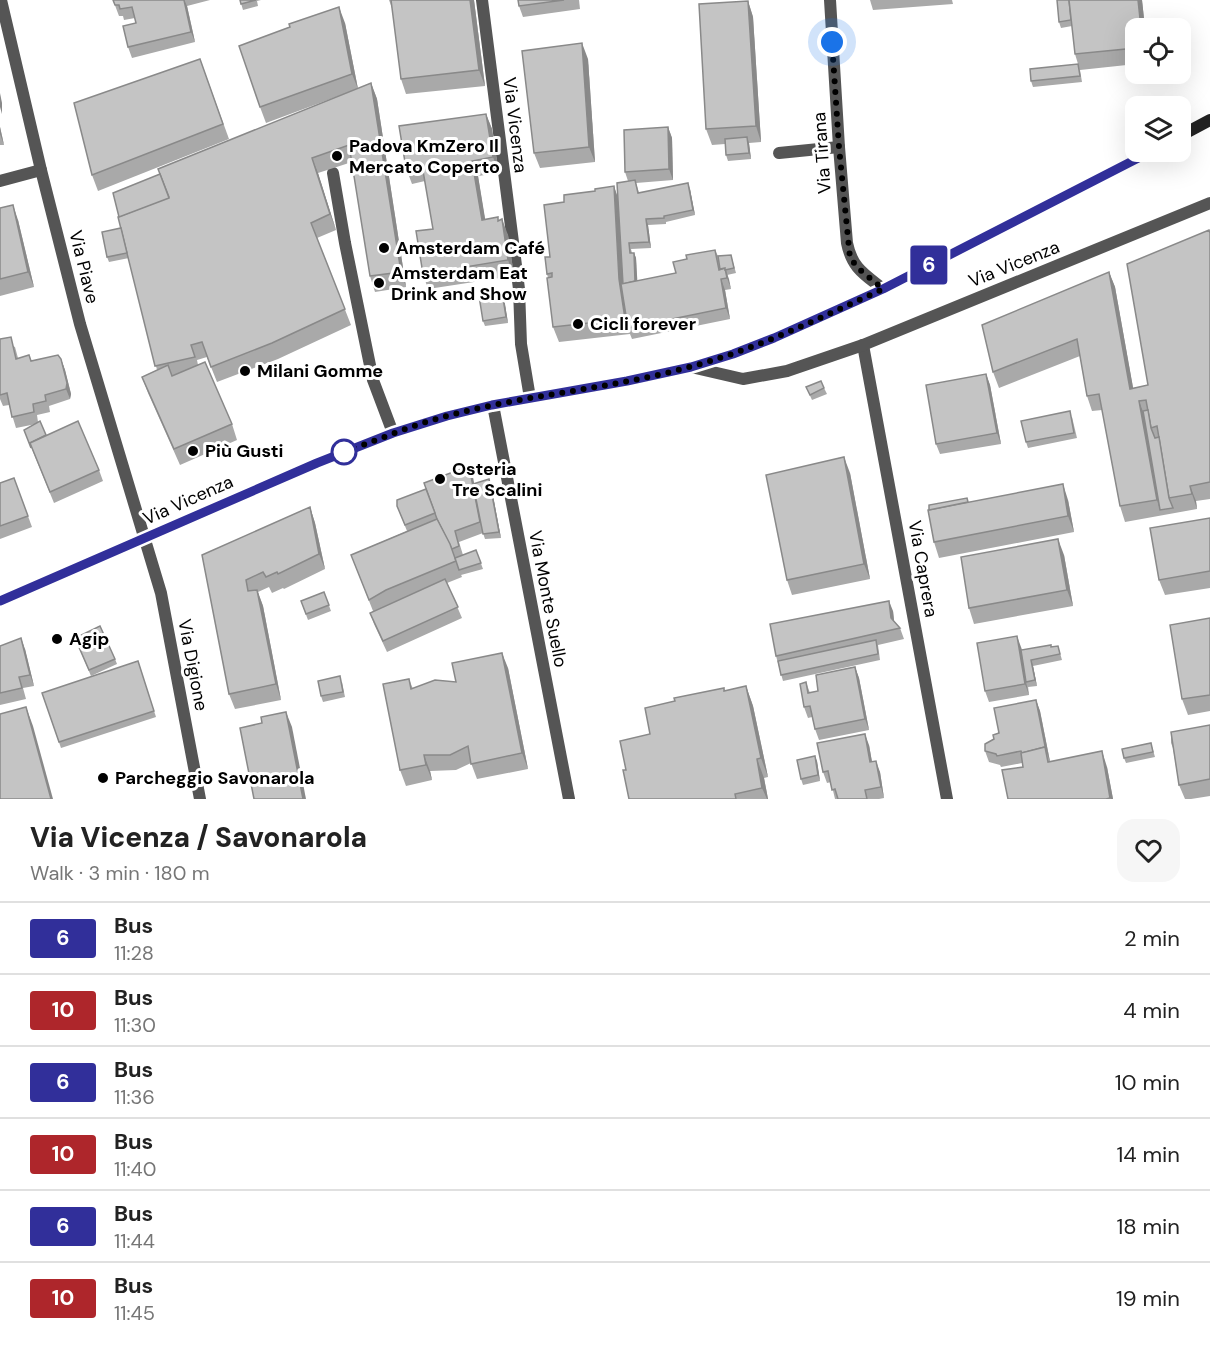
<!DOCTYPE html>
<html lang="en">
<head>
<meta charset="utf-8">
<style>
  :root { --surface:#fff; --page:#f6f6f6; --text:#222; --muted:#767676; --line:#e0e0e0 }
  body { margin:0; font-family:"DM Sans",sans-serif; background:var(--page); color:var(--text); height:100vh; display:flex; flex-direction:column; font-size:22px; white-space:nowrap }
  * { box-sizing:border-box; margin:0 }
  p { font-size:20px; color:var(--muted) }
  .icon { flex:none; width:33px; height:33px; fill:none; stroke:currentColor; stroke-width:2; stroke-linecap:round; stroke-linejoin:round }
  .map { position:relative; height:799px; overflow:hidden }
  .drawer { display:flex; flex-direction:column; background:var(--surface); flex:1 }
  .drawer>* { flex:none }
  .badge { padding:0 12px; border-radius:4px; font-size:21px; line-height:39px }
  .buttons { position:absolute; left:1125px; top:18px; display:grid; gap:12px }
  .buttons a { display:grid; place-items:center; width:66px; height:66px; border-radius:12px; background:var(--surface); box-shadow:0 6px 24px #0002; font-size:30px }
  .you { position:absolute; width:30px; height:30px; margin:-15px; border:4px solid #fff; border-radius:50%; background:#1a73e8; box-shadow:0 0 0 9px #1a73e833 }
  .map>.badge { position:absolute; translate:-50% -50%; box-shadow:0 0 0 3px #fff }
  .round { display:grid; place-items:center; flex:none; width:63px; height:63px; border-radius:18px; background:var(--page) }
  .headline { display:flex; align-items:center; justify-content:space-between; height:102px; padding:0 30px }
  h1 { font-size:28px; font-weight:800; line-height:45px }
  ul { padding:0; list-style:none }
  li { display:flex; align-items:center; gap:18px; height:72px; padding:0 30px; border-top:2px solid var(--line) }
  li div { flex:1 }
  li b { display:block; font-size:22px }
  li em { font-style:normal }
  li .badge { min-width:66px; font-weight:700; text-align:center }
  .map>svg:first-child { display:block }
</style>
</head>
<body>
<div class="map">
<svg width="1210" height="799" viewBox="0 0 1210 799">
  <rect width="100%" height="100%" fill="#fff"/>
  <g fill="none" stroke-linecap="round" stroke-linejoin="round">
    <!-- service -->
    <g stroke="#555" stroke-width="12">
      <polyline points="779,153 839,147"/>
      <polyline points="333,173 345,243 373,380 393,433"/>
    </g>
    <!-- minor -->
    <g stroke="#555" stroke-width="12">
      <polyline points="1,0 41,170 80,324 161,593 200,799"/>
      <polyline points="482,0 519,289 521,344 530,398"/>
      <path d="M830,0L839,147L847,243C852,268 864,274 883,289"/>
      <polyline points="0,181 41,170"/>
      <polyline points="863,345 947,799"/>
      <polyline points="691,367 743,379 787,371 863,345 1210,203"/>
      <polyline points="493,405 569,799"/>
    </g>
    <!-- secondary -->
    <g stroke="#222" stroke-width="12">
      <polyline points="1180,136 1210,120"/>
      <polyline points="0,601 305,468 393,433 447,416 493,405 627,381 691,367 733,354 774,338 883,289 1150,152"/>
    </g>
  </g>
  <!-- wall -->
  <g fill="#a9a9a9">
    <polygon points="113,0 210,0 187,6 195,42 132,58 128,47 136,23 135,18 124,20 123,16 119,16"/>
    <polygon points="240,0 261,0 257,1 258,6 243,10"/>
    <polygon points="389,0 474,0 485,86 406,94 401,79 393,11"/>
    <polygon points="518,0 579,0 580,9 523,17 519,6"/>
    <polygon points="870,0 952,0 953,4 873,10"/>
    <polygon points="1142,0 1145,28 1136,28 1136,64 1080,70 1082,82 1033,87 1031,81 1078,64 1075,54 1072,26 1061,28 1059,22"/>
    <polygon points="748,1 753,17 761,142 749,143 751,159 728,161 726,155 725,144 712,145 706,129"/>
    <polygon points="345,23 358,89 371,83 377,99 406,287 375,292 370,276 352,162 318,173 336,230 317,238 351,325 278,359 217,382 207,357 197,360 198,365 232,424 237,440 180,465 148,393 142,377 157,370 129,258 109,262 107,257 121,228 160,174 352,91 266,123 260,107"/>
    <polygon points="200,59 229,139 98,191 92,175"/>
    <polygon points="588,59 595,162 540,168 534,153"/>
    <polygon points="486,114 492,129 499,173 478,176 485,220 499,221 508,235 514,276 428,289 423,274 433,229 425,181 412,184 406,168"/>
    <polygon points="0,127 4,145 0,145"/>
    <polygon points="668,127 672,138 673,180 636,183 639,193 690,189 695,215 666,222 666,224 648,225 651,248 631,249 632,253 634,253 636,258 637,281 676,273 687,259 715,250 718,256 731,255 736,273 727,275 731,289 725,290 730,319 632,339 630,334 559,342 553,327 548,278 547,274 564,202 595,191 614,186 617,196 628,181 625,172"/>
    <polygon points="0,208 18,220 34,287 0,296"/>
    <polygon points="1210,232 1210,499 1196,501 1197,509 1125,522 1120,506 1102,410 1092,411 1087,396 1080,356 999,388 993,372 1109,272 1115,287 1133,388 1148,385"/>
    <polygon points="502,292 504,298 508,323 485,326 483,321"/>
    <polygon points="0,339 15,347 18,358 31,361 61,359 65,370 71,394 70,399 49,406 50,412 37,415 38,422 46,435 99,470 103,481 54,503 24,430 36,424 16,428 9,405 3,406 0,399"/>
    <polygon points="986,374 990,385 1001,444 940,454 936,444"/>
    <polygon points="806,387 824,388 827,394 812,400"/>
    <polygon points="1072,417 1077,438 1028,448 1026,442"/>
    <polygon points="469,466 474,484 489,479 491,485 501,538 485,539 483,533 459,542 463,555 476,550 483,569 461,575 459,570 462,577 447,583 462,618 387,652 374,624 370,613 373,611 351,555 407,531 397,506 426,489"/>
    <polygon points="850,473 870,579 792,595 787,580"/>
    <polygon points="14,478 32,527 0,539 0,483"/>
    <polygon points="1068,500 1074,532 939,558 934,542 968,502"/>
    <polygon points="310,507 315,523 325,569 284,589 283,588 272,593 269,587 258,592 263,606 281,700 235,709 229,694 202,555"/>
    <polygon points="1210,518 1210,588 1165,595 1159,580"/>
    <polygon points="1064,555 1073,606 974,624 969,608"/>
    <polygon points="324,592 331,611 308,620 301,601"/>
    <polygon points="893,611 894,621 900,628 904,639 878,645 880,660 783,681 776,656"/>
    <polygon points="1210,618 1210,711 1188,715 1182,699"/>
    <polygon points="77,643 115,659 117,664 91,676"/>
    <polygon points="0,646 25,649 34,686 23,688 26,699 0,705"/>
    <polygon points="1058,646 1062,660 1033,666 1037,686 1028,687 1028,686 1029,695 989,702 985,691 1021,647 1022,650"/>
    <polygon points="138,661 156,717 61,748 42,693"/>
    <polygon points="855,667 859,678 869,730 819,740 815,729 812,717 808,718 804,707 806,682 810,693 818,691"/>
    <polygon points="508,668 528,769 477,779 471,763 456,770 430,771 432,780 406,786 400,770 409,679 413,689 456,682"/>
    <polygon points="342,682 345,697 323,702 321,696"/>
    <polygon points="746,686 753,706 768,777 764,778 768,799 629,799 626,770 650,734 675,701 724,688 725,691"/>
    <polygon points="1036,700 1040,711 1050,761 1107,767 1113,799 1008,799 1023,767 1022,763 1001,767 1000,765 989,762 985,751 994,739 999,733"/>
    <polygon points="1210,725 1210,796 1191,799 1185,799 1179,785 1173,748 1171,743 1171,735"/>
    <polygon points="1151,743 1155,757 1126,763 1124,758"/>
    <polygon points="869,745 872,762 880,772 884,798 879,799 835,799 831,782 827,783 823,772"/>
    <polygon points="817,761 820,781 803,785 801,779"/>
  </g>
  <!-- shaded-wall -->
  <g fill="#898989">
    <polygon points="184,0 187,6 195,42 191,32"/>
    <polygon points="470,0 474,0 485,86 479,70"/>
    <polygon points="1138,0 1142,0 1145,28 1141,28"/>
    <polygon points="748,1 753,17 761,142 756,126"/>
    <polygon points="339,7 345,23 358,89 352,74"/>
    <polygon points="582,43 588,59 595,162 589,147"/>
    <polygon points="371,83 377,99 406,287 401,272"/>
    <polygon points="0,93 2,103 2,114 0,107"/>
    <polygon points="486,114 492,129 499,173 493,157"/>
    <polygon points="0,127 4,145 0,134"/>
    <polygon points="668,127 672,138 673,180 669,169"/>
    <polygon points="747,137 749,143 751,159 749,153"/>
    <polygon points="312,158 318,173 336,230 330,214"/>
    <polygon points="472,161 478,176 488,236 482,220"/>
    <polygon points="688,183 690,189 695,215 693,210"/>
    <polygon points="614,186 619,201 628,328 625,319 619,279"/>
    <polygon points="13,205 18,220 34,287 28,272"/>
    <polygon points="502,219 508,235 514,276 508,260"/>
    <polygon points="646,219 648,225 651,248 649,242"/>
    <polygon points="634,253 636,258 638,292 635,287"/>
    <polygon points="725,268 729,279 731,289 727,278"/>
    <polygon points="1109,272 1115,287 1136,404 1130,389"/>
    <polygon points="721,279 725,290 730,319 726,308"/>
    <polygon points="502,292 504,298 508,323 506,317"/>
    <polygon points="61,359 65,370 71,394 70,399 66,389"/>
    <polygon points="986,374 990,385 1001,444 997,433"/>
    <polygon points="1139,401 1145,417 1160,510 1157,500"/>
    <polygon points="844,457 850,473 870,579 864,564"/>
    <polygon points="469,466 473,477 483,533 480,522"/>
    <polygon points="489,479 491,485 501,538 499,532"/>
    <polygon points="1063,484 1068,500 1074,532 1068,516"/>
    <polygon points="1190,486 1196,501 1197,509 1192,494"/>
    <polygon points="310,507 315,523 325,569 319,554"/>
    <polygon points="1058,539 1064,555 1073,606 1067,590"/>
    <polygon points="257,590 263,606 281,700 276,684"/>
    <polygon points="889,601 893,611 895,629 891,618"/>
    <polygon points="1017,636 1021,647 1027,681 1026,682 1029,695 1025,684"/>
    <polygon points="21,638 25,649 34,686 30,675"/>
    <polygon points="502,653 508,668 528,769 522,753"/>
    <polygon points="1031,660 1033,666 1037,686 1035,680"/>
    <polygon points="855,667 859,678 869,730 865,719"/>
    <polygon points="746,686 753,706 768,777 761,758"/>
    <polygon points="1036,700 1040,711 1050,762 1046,751"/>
    <polygon points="26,707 33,726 53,799 51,799"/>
    <polygon points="286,712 292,727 306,799 303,799"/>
    <polygon points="865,734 869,745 874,773 870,762"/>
    <polygon points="1102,751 1107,767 1113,799 1111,799 1110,798"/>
    <polygon points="424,755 430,771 432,780 426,765"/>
    <polygon points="815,756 817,761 820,781 818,775"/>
    <polygon points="757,759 764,778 768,799 767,799 762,788"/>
    <polygon points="876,761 880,772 884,798 881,787"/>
  </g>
  <!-- building -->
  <g fill="#c4c4c4" stroke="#898989" stroke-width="1.5">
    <polygon points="113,0 184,0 191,32 128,47 123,26 136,23 132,7 120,9 119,5 115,5"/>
    <polygon points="240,0 256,0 241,4"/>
    <polygon points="391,0 470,0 479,70 401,79"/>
    <polygon points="518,0 564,0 519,6"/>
    <polygon points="1057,0 1069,0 1071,20 1059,22"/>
    <polygon points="1069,0 1138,0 1141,28 1136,28 1136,48 1075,54"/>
    <polygon points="748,1 756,126 706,129 699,4"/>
    <polygon points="339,7 352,74 260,107 239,46 290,27 289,24"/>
    <polygon points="582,43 589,147 534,153 522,51"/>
    <polygon points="200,59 223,124 92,175 74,103"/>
    <polygon points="1078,64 1080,76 1031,81 1030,69"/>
    <polygon points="371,83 401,272 370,276 349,145 312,158 330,214 311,223 345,309 272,343 211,367 202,342 191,345 195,357 155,366 118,217 169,197 158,169"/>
    <polygon points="486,114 493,157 472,161 482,220 498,217 498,221 502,219 508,260 423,274 416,231 433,229 422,165 406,168 399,126"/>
    <polygon points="668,127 669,169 625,172 624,130"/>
    <polygon points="747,137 749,153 726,155 725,139"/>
    <polygon points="160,174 169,198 119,217 113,193"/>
    <polygon points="635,180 638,193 688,183 693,210 664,216 664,218 646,219 649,242 629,243 630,253 634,253 635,281 623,284 617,183"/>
    <polygon points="614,186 619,279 625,319 553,327 547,278 552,277 552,273 547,274 545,257 550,257 544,205 564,202 564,195 595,191 595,189"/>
    <polygon points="13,205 28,272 0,279 0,208"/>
    <polygon points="121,228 127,253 107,257 102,232"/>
    <polygon points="1209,230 1210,233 1210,482 1190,486 1192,494 1169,498 1157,426 1151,428 1146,400 1139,401 1157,500 1120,506 1099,394 1087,396 1077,339 993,372 982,325 1109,272 1130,389 1148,385 1127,264"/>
    <polygon points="715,250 719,270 725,268 727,278 721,279 726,308 628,328 621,284 676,273 673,262 687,259 686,255"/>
    <polygon points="731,255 734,268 725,270 725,268 720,269 718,256"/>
    <polygon points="502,292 506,317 483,321 479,296"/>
    <polygon points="11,337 16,359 29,355 31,361 58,355 61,359 67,383 66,389 45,395 46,401 33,404 34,412 12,417 7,393 0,395 0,339"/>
    <polygon points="205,362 232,424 174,449 142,377 168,365 172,376"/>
    <polygon points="986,374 997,433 936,444 926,385"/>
    <polygon points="821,381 824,388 810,395 806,387"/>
    <polygon points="1148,410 1151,428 1155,438 1159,437 1169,498 1173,508 1160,510 1143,411"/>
    <polygon points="1070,411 1074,433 1026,442 1021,421"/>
    <polygon points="40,421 46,435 30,443 31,448 24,430"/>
    <polygon points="78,421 99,470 50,492 30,443"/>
    <polygon points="844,457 864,564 787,580 766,475"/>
    <polygon points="469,466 480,522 455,531 459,546 452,549 437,519 424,483"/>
    <polygon points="14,478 28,516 0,526 0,483"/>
    <polygon points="489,479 499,532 483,534 473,484"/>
    <polygon points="1063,484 1068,516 934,542 928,510"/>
    <polygon points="426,489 435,513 405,525 397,506 397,500"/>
    <polygon points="967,498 968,502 929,510 929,505"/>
    <polygon points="310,507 319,554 278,574 277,572 266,577 263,572 246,580 248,591 257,590 276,684 229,694 202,555"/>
    <polygon points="1210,518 1210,571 1159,580 1150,528"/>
    <polygon points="437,519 450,544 456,561 386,590 369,600 351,555"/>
    <polygon points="1058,539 1067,590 969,608 961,557"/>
    <polygon points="476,550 481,563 459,570 455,558"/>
    <polygon points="445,579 458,607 383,641 370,613"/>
    <polygon points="324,592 329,605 306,614 301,601"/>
    <polygon points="889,601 891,618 900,628 776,656 770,624"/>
    <polygon points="1210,618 1210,695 1182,699 1170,625"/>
    <polygon points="100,626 115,659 89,670 75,638"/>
    <polygon points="1017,636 1025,684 985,691 977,643"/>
    <polygon points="21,638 30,675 19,677 22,688 0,693 0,646"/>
    <polygon points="876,640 878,654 781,675 778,661"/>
    <polygon points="1051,645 1051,647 1058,646 1060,654 1031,660 1035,680 1026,682 1021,650"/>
    <polygon points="502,653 522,753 471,764 468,746 450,755 424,755 426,765 400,770 383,684 409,679 411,689 435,680 456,682 452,663"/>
    <polygon points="138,661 154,711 59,742 42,693"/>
    <polygon points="855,667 865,719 815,729 810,706 804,707 800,684 806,682 808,693 818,691 816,675"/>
    <polygon points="340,676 343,692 321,696 318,681"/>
    <polygon points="746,686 761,758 757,759 762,788 735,794 736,799 629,799 623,770 626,770 620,741 650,734 645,708 675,701 674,698 724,688 724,691"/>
    <polygon points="1036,700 1046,751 1045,747 1022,753 1021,751 997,756 996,754 985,751 985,744 994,739 993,735 999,733 994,708"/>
    <polygon points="26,707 51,799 0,799 0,714"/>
    <polygon points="286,712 303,799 254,799 240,728 262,723 261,717"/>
    <polygon points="1210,725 1210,779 1179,785 1171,732"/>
    <polygon points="865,734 870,762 876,761 881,787 865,790 867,799 838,799 835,789 832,790 828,771 823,772 817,743"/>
    <polygon points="1151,743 1153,752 1124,758 1122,749"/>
    <polygon points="1045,747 1048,762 1102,751 1110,798 1106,799 1008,799 1002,770 1023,767 1021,753"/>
    <polygon points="815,756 818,775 801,779 797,760"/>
  </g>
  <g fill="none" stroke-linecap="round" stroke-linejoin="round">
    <defs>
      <polyline id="line" points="0,601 317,463 393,433 447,416 492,405 627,381 691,367 733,354 774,338 883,289 1150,152"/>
    </defs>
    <!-- line casing -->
    <use href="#line" stroke="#fff" stroke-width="14"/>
    <!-- line -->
    <use href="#line" stroke="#312f9a" stroke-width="9"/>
    <!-- walk -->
    <path stroke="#000" stroke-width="6" stroke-dasharray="0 10.8" d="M344,452C378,440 412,425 447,416C528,394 612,389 693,366C759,348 820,318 883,289L859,269L850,258L839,147L832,42"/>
  </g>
  <!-- markers -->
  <g fill="#000" stroke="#fff" stroke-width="2">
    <circle cx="337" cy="156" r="6"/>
    <circle cx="384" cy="248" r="6"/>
    <circle cx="379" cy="283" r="6"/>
    <circle cx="578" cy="324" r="6"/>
    <circle cx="245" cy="371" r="6"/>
    <circle cx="193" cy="451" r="6"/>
    <circle cx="440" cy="479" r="6"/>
    <circle cx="57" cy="639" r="6"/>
    <circle cx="103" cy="778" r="6"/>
  </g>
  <circle fill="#fff" stroke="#312f9a" stroke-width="3" cx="344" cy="452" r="12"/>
  <g text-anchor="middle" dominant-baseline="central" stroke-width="6" stroke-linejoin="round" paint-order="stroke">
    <!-- street labels -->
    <g font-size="18" fill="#000" stroke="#fff">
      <text transform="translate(515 125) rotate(83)">Via Vicenza</text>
      <text transform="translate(822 153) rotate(-94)">Via Tirana</text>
      <text transform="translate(1014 264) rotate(-22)">Via Vicenza</text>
      <text transform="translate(84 267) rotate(76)">Via Piave</text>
      <text transform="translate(188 500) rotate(-24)">Via Vicenza</text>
      <text transform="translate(923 569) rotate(80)">Via Caprera</text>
      <text transform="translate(548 599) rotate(79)">Via Monte Suello</text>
      <text transform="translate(193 665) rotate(79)">Via Digione</text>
    </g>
    <!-- poi labels -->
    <g font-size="18" font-weight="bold" fill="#000" stroke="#fff" text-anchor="start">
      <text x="349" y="146">Padova KmZero Il<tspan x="349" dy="21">Mercato Coperto</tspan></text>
      <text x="396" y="248">Amsterdam Café</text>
      <text x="391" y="273">Amsterdam Eat<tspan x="391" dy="21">Drink and Show</tspan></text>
      <text x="590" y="324">Cicli forever</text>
      <text x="257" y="371">Milani Gomme</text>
      <text x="205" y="451">Più Gusti</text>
      <text x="452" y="469">Osteria<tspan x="452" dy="21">Tre Scalini</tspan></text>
      <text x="69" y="639">Agip</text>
      <text x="115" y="778">Parcheggio Savonarola</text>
    </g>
  </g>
</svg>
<div class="buttons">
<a><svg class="icon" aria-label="locate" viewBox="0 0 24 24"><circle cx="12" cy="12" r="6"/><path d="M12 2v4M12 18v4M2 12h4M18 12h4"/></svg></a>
<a><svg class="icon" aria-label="layers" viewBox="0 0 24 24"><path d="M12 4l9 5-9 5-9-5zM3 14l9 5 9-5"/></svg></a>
</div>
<div class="you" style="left:832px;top:42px"></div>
<b class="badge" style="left:929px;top:265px;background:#312f9a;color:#fff">6</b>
</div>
<section class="drawer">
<div class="headline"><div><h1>Via Vicenza / Savonarola</h1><p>Walk · 3 min · 180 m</p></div><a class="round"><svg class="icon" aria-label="heart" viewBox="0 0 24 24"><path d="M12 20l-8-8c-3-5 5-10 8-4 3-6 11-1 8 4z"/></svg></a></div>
<ul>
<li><span class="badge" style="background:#312f9a;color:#fff">6</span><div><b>Bus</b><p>11:28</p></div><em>2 min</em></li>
<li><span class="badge" style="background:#ae262b;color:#fff">10</span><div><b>Bus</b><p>11:30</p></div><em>4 min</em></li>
<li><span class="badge" style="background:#312f9a;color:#fff">6</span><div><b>Bus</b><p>11:36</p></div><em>10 min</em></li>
<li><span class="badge" style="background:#ae262b;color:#fff">10</span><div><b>Bus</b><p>11:40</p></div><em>14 min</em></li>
<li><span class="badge" style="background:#312f9a;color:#fff">6</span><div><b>Bus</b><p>11:44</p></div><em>18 min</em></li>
<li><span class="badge" style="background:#ae262b;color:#fff">10</span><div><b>Bus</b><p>11:45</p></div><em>19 min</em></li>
</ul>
</section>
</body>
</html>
